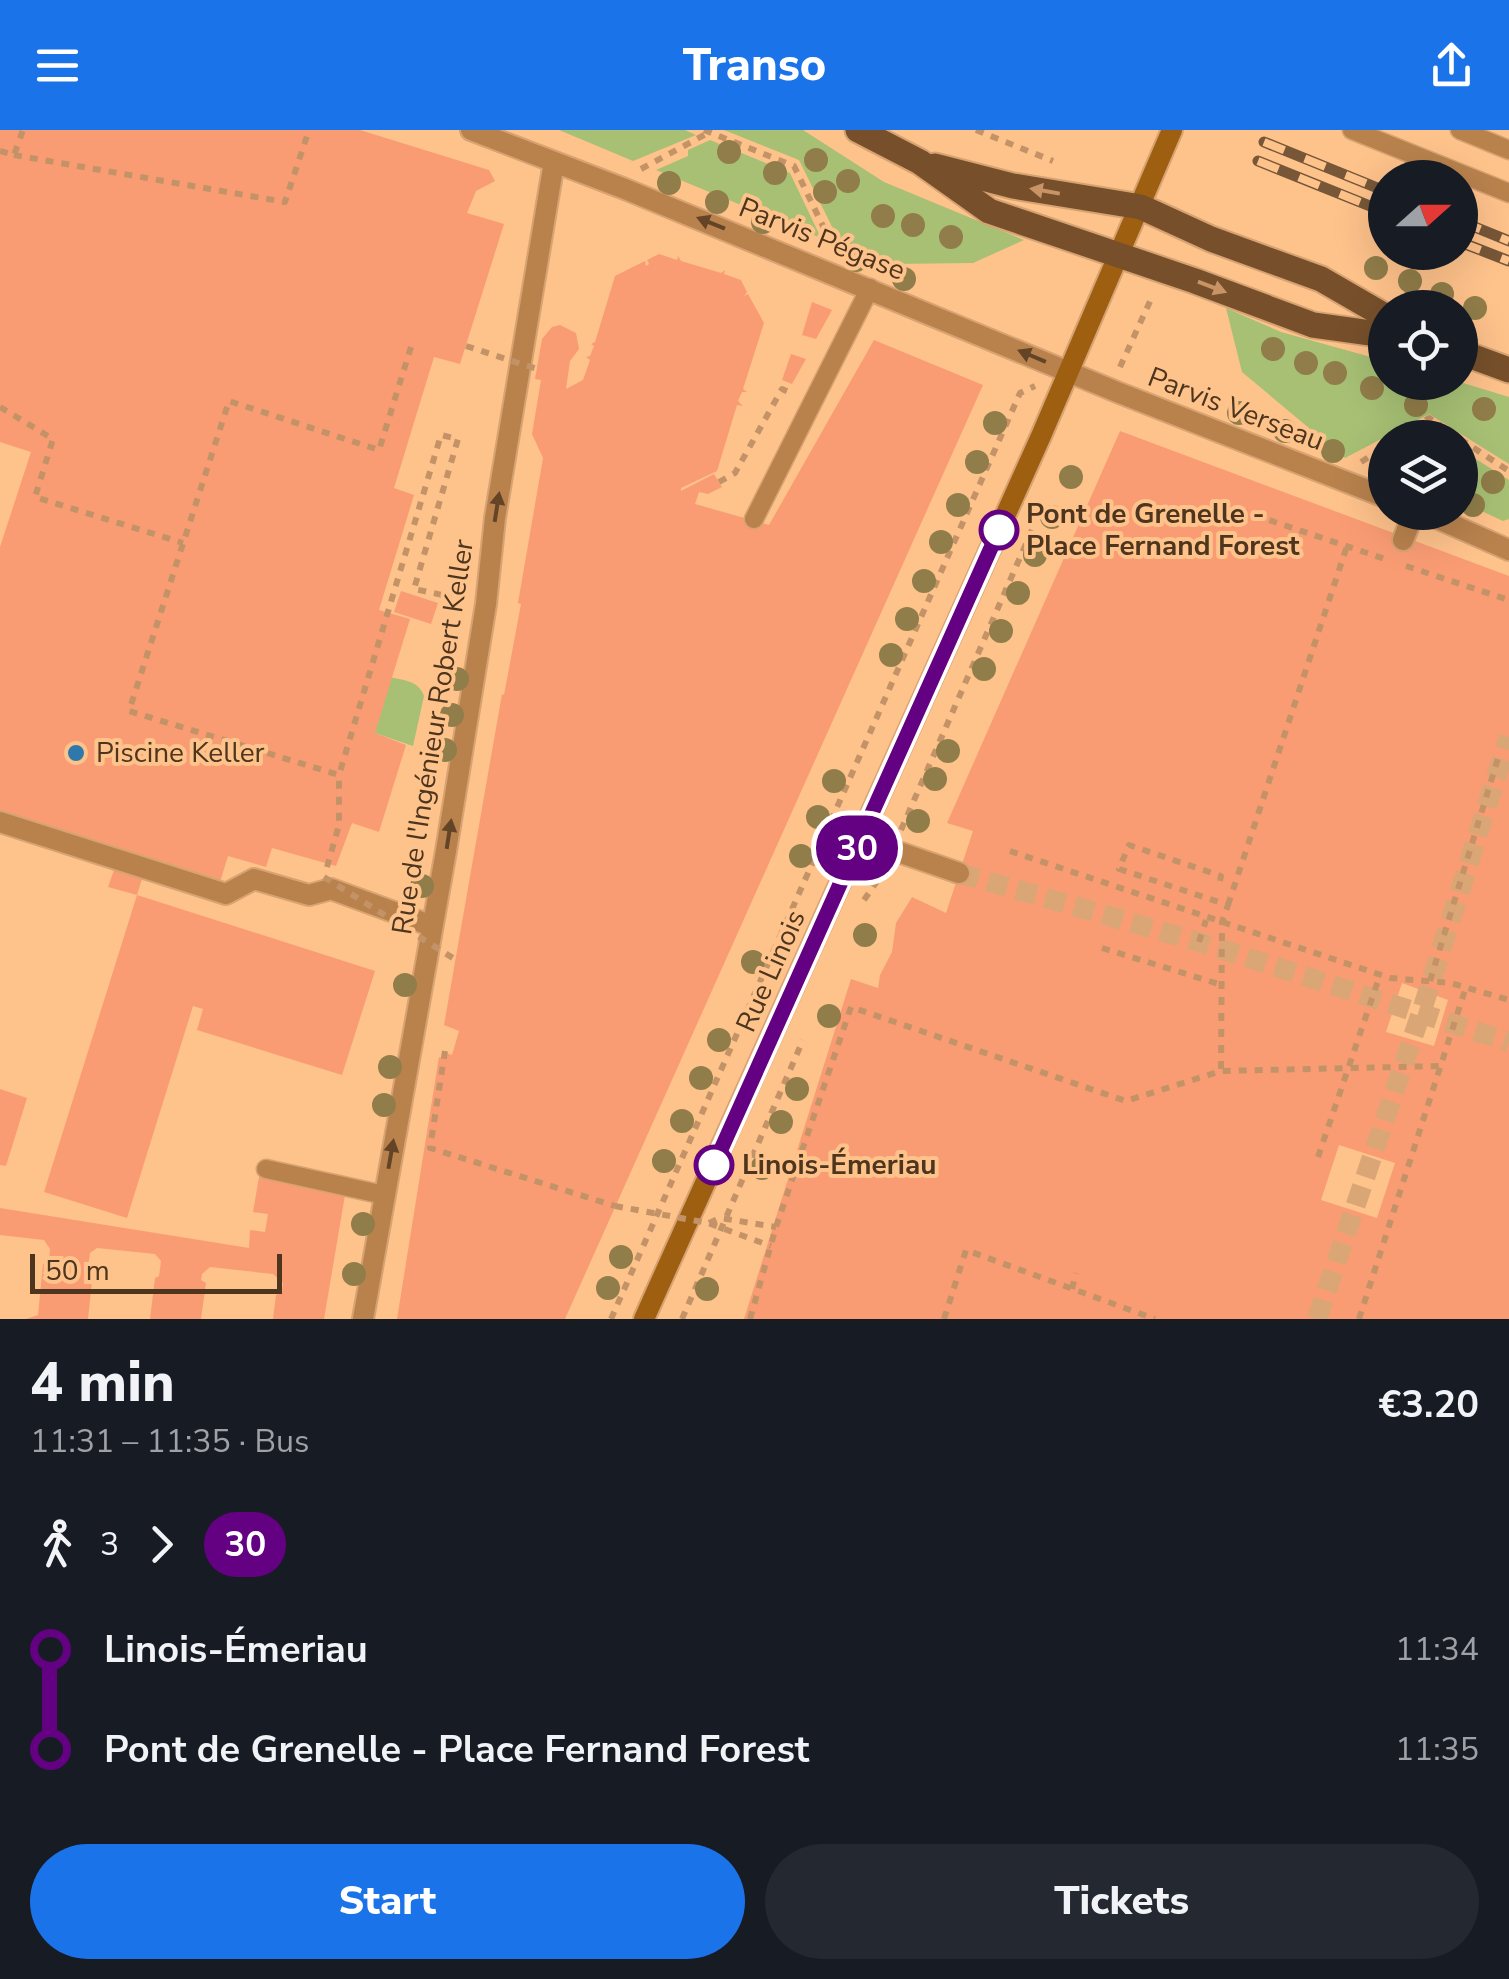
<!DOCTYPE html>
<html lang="en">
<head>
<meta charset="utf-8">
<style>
  :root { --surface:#171b24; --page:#242831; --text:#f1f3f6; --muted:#9ea1a6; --accent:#1a73e8 }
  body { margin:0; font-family:"Nunito Sans",sans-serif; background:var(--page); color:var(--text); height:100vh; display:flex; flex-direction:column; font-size:38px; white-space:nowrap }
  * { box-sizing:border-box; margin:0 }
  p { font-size:32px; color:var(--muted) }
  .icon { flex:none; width:55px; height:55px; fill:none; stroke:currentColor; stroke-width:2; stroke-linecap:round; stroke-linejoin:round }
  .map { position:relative; height:1189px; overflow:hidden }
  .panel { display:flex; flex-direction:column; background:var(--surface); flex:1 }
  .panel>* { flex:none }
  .badge { padding:0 20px; border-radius:32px; font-size:35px; line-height:65px }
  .needle { width:65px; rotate:69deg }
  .tools { position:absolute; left:1368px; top:30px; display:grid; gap:20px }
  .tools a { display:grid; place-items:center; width:110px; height:110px; border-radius:50%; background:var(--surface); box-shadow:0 10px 40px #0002; font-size:50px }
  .scale { position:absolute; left:30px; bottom:25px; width:252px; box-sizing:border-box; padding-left:10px; border:5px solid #4d351e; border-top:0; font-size:28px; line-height:35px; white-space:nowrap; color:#4d351e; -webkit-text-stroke:8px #fec28b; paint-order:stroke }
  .map>.badge { position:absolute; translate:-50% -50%; box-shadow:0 0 0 5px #fff }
  .legs { display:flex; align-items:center; gap:15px; height:110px; padding:0 30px; font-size:32px }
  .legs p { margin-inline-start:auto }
  .head { display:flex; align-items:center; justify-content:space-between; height:170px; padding:0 30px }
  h1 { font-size:55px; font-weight:800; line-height:75px }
  .action { display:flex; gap:20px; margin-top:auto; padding:20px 30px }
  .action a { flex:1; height:115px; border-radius:60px; background:var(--accent); color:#fff; font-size:40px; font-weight:800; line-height:115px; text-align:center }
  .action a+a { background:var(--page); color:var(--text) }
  ul { padding:0 30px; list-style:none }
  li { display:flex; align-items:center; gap:35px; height:100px; font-size:38px }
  li i { display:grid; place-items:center; width:15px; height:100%; margin:0 12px; background:currentColor }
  li i::after { content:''; width:25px; height:25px; margin:-12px; border:8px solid; border-radius:50%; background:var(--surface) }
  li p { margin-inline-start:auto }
  li:first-child i { background:linear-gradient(#0000 50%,currentColor 0) }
  li:last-child i { background:linear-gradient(currentColor 50%,#0000 0) }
  header { display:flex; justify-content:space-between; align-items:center; height:130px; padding:0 30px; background:var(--accent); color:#fff; font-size:45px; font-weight:800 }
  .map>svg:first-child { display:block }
</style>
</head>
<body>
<header><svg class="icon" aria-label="menu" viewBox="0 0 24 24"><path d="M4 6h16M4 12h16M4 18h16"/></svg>Transo<svg class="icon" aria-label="share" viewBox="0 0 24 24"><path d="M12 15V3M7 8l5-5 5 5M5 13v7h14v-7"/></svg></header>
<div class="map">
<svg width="1509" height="1189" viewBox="0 0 1509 1189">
  <rect width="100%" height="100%" fill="#fec28b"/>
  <!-- green -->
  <g fill="#a7c074">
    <polygon points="559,0 685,0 696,5 633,31"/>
    <polygon points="724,0 803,0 884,52 1024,110 973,133 890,134 842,117 799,30"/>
    <polygon points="710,10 790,43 821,108 656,40 688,26 688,20"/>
    <polygon points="1226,178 1281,202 1385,231 1385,252 1460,252 1509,267 1509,334 1429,284 1345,328 1242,242"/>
    <polygon points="1460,319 1509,350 1509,389 1503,391 1460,371"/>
    <path d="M389,547C401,550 419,550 424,566L413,616L372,602Z"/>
  </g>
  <!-- building -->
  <g fill="#f99c74" fill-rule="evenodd">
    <polygon points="0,0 360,0 489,40 495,51 476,61 467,83 504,94 460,234 434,227 394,358 414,365 379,480 410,489 375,603 406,615 379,702 352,693 336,736 272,718 266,737 228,726 220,752 0,683 0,417 31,322 0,312"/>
    <polygon points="659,124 677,130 678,126 681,131 721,143 725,140 724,144 741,150 747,162 744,166 748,164 764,193 743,259 747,262 742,262 738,271 743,276 737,275 717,341 681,358 681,361 714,344 722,357 708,364 699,362 695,374 769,395 874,210 983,255 565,1189 397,1189 439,927 445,929 446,923 452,925 459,901 444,895 502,564 504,565 521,474 518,473 543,328 532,304 541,250 535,249 542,209 552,197 560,195 576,203 579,219 570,231 566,259 583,250 590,230 586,227 590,226 594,216 591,214 595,212 615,146 645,131 646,136 649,134 647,130"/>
    <polygon points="812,172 832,180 816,209 802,205"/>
    <polygon points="791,224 806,229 792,254 782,250"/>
    <path d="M1120,301L1509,446V1189H744L851,849L878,858L880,845L892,822L896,793L912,767L946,783L973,701L947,693ZM1402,853L1448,870L1434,916L1386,902ZM1339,1015L1395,1033L1377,1088L1321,1070Z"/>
    <polygon points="401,461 438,473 431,494 394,482"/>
    <polygon points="114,740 142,749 137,765 108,757"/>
    <polygon points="137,765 375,841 342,945 197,900 203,879 193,876 127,1088 44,1062"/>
    <polygon points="0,959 27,968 6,1036 0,1035"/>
    <polygon points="259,1047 345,1065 324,1189 273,1189 276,1165 282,1162 283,1153 273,1144 210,1137 202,1144 201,1150 206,1153 201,1189 150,1189 155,1148 159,1146 161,1131 155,1124 97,1118 90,1123 88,1138 93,1142 88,1189 26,1189 38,1185 43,1134 49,1132 50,1119 44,1110 0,1105 0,1078 249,1118 250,1100 265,1102 268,1084 253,1082"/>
  </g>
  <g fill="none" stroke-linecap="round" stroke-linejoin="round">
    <!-- street-tunnel -->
    <g stroke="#dba675" stroke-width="20" stroke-dasharray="20 10" stroke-linecap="butt">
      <polyline points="959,743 1199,812 1509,912"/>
      <polyline points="1317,1189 1421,883 1509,607"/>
    </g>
    <defs>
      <g id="lane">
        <polyline points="1352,0 1509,63"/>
        <polyline points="1460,0 1509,20"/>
        <polyline points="754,389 870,158"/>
        <polyline points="266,1039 384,1065"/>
      </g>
      <g id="street">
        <polyline points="471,0 625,59 1117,262 1385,367"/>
        <polyline points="1423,382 1509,420"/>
        <polyline points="1403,410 1414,382"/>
        <polyline points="0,692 226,764 254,749 309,765 331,759 432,796"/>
        <polyline points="861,709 959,743"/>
        <polyline points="363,1189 446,721 486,474 495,388 554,32"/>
      </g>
      <polyline id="secondary" points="644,1189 1041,306 1172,0"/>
      <g id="primary">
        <polyline points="858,0 920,32 989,81 1195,151 1313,195 1385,205"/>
        <polyline points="935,36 1013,56 1141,77 1211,109 1321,149 1385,186"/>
        <polyline points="1460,222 1509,240"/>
      </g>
    </defs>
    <!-- lane casing -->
    <use href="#lane" stroke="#d7a373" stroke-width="21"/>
    <!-- street casing -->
    <use href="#street" stroke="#d7a373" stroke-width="24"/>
    <!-- secondary casing -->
    <use href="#secondary" stroke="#d7a373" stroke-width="24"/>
    <!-- primary casing -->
    <use href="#primary" stroke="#d7a373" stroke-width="29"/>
    <!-- path -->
    <g stroke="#c39367" stroke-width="6" stroke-dasharray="8 8" stroke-linecap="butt">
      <polyline points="704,0 794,36 833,117"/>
      <polyline points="976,0 1053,31"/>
      <polyline points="0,21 14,25 23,0"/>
      <polyline points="14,25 285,72 309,0"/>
      <polyline points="641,39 708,3"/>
      <polyline points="1408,169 1430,178"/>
      <polyline points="411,217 379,320 229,271 129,581 339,645 441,305 458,309 414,459 452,467"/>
      <polyline points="1120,237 1152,167"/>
      <polyline points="0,277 53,309 35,367 183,413"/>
      <polyline points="1399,308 1429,288 1458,308"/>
      <polyline points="1460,309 1509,341"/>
      <polyline points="1361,332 1385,317"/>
      <polyline points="719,352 735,343 782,259 791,263"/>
      <polyline points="1239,380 1385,429"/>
      <polyline points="1406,436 1509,470"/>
      <polyline points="901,700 1032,400"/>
      <polyline points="1010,721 1390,848 1451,853 1509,870"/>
      <polyline points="327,737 339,695 339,645"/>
      <polyline points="1220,751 1221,746 1129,715 1119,739 1228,775 1222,792 1221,941"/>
      <polyline points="864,770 882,744"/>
      <polyline points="1228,775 1347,416"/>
      <polyline points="1199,812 1206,790"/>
      <polyline points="1102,818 1222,855"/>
      <polyline points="1430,851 1499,625"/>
      <polyline points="445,921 430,1018 615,1076"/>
      <polyline points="1318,1027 1380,845"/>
      <polyline points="1072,1159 1076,1143"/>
      <polyline points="611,1189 1020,263 1035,256"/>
      <polyline points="682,1189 803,910"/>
      <polyline points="750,1189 776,1097 851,877 1126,971 1221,941 1440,936"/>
      <polyline points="944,1189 966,1120 1155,1189"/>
      <polyline points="1359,1189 1466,857"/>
    </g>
    <!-- lane -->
    <use href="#lane" stroke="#b9824d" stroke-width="18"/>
    <!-- street -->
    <use href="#street" stroke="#b9824d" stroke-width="20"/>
    <!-- secondary -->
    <use href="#secondary" stroke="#9f5f11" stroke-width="20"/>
    <!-- primary -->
    <use href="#primary" stroke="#77502b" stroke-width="25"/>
    <defs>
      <g id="rail">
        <polyline points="1264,12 1385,61"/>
        <polyline points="1258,31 1385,82"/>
        <polyline points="1460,91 1509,111"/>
        <polyline points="1460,112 1509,131"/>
      </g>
    </defs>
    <!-- rail casing -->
    <use href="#rail" stroke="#785738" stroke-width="11"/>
    <!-- rail -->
    <use href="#rail" stroke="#fec28b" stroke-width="8" stroke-dasharray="22" stroke-linecap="butt"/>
    <!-- path-bridge -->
    <g stroke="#c39367" stroke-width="6" stroke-dasharray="8 8" stroke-linecap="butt">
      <polyline points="466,216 537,239"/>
      <polyline points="324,747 456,830"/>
      <polyline points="615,1076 708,1093 771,1116"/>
      <polyline points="709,1093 720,1088 776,1097"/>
    </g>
  </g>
  <!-- trees -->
  <g fill="#917d49">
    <circle cx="729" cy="22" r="12"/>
    <circle cx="816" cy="30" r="12"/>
    <circle cx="775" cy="43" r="12"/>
    <circle cx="848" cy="51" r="12"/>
    <circle cx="669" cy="53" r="12"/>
    <circle cx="825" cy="62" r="12"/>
    <circle cx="717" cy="72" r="12"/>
    <circle cx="883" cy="86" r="12"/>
    <circle cx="763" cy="92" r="12"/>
    <circle cx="913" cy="95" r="12"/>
    <circle cx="951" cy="107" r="12"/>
    <circle cx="856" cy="130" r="12"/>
    <circle cx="1376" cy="138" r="12"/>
    <circle cx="904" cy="149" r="12"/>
    <circle cx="1410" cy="151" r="12"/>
    <circle cx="1442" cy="164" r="12"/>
    <circle cx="1475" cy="178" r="12"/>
    <circle cx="1273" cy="219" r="12"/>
    <circle cx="1306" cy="233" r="12"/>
    <circle cx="1335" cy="243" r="12"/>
    <circle cx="1372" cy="258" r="12"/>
    <circle cx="1416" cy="275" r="12"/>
    <circle cx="1484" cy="279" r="12"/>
    <circle cx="1239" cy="283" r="12"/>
    <circle cx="995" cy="293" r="12"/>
    <circle cx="1285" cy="301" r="12"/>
    <circle cx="1333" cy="321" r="12"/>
    <circle cx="977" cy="332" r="12"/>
    <circle cx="1071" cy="347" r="12"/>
    <circle cx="1493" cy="352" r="12"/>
    <circle cx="958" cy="375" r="12"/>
    <circle cx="1473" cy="375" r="12"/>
    <circle cx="1052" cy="387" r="12"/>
    <circle cx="941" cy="412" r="12"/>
    <circle cx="1035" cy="425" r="12"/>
    <circle cx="924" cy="451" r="12"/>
    <circle cx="1018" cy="463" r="12"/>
    <circle cx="907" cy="489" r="12"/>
    <circle cx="1001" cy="501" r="12"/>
    <circle cx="891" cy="525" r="12"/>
    <circle cx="984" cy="539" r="12"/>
    <circle cx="457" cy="549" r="12"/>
    <circle cx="452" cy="585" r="12"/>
    <circle cx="445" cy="620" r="12"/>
    <circle cx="948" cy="621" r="12"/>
    <circle cx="935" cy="649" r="12"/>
    <circle cx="834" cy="651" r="12"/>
    <circle cx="818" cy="687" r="12"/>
    <circle cx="918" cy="691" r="12"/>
    <circle cx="801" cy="726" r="12"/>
    <circle cx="422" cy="756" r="12"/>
    <circle cx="865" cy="805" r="12"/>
    <circle cx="753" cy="832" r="12"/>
    <circle cx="405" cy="855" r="12"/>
    <circle cx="829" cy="886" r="12"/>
    <circle cx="719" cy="910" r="12"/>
    <circle cx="390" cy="937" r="12"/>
    <circle cx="701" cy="948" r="12"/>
    <circle cx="797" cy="959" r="12"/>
    <circle cx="384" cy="975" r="12"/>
    <circle cx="682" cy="991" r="12"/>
    <circle cx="781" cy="992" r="12"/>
    <circle cx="664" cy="1031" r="12"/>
    <circle cx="762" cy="1038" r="12"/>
    <circle cx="363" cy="1094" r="12"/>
    <circle cx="621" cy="1127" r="12"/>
    <circle cx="354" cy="1144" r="12"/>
    <circle cx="608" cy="1158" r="12"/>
    <circle cx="707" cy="1159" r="12"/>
  </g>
  <!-- one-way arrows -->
  <defs><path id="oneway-solid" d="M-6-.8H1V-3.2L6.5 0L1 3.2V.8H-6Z" transform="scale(2.5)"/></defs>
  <g fill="#c89465">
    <use href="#oneway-solid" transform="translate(1045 61) rotate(-170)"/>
    <use href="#oneway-solid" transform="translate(1212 157) rotate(21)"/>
  </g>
  <g fill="#634427">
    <use href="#oneway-solid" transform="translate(711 93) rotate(-158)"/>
    <use href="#oneway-solid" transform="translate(1032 226) rotate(-157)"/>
    <use href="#oneway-solid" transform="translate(497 377) rotate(-81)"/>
    <use href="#oneway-solid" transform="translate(449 704) rotate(-81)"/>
    <use href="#oneway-solid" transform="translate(391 1024) rotate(-80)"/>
  </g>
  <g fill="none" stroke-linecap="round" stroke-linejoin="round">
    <defs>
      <polyline id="line-1" points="714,1035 999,400"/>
    </defs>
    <!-- line-1 casing -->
    <use href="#line-1" stroke="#fff" stroke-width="22"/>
    <!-- line-1 -->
    <use href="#line-1" stroke="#640082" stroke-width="15"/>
  </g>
  <!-- markers -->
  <g fill="#fff" stroke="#640082" stroke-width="5">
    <circle cx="999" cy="400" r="18"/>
    <circle cx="714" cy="1035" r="18"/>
  </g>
  <circle fill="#2f78ac" stroke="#fec28b" stroke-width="4" cx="76" cy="623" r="10"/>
  <g text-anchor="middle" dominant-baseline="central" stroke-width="8" stroke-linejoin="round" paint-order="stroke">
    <!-- street labels -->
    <g font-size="28" fill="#4d351e" stroke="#fec28b">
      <text transform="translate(822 109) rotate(22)">Parvis Pégase</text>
      <text transform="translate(1236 279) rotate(21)">Parvis Verseau</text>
      <text transform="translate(433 607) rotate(-81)">Rue de l'Ingénieur Robert Keller</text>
      <text transform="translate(771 841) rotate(-66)">Rue Linois</text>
    </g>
    <!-- stop labels -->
    <g font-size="28" font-weight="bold" fill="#4d351e" stroke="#fec28b" text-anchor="start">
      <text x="1026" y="384">Pont de Grenelle -<tspan x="1026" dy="32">Place Fernand Forest</tspan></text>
      <text x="742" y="1035">Linois-Émeriau</text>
    </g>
    <!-- poi labels -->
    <g font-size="28" fill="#4d351e" stroke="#fec28b" text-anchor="start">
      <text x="96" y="623">Piscine Keller</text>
    </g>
  </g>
</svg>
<div class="tools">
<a><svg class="needle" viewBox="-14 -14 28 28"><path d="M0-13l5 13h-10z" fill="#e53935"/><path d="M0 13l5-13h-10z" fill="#9ea1a6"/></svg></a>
<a><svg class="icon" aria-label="locate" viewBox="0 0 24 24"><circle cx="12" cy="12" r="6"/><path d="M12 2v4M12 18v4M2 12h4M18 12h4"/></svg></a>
<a><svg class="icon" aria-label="layers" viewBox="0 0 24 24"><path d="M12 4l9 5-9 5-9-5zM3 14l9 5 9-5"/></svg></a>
</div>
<div class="scale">50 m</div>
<b class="badge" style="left:857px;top:718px;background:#640082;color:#fff">30</b>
</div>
<section class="panel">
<div class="head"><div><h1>4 min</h1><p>11:31 – 11:35 · Bus</p></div><b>€3.20</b></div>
<div class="legs"><svg class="icon" aria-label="walk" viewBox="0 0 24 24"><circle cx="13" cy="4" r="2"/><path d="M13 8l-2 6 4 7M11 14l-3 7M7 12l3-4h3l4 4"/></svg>3<svg class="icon" aria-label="forward" viewBox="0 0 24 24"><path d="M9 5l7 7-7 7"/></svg><b class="badge" style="background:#640082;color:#fff">30</b></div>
<ul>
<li><i style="color:#640082"></i><b>Linois-Émeriau</b><p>11:34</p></li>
<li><i style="color:#640082"></i><b>Pont de Grenelle - Place Fernand Forest</b><p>11:35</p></li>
</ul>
<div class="action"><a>Start</a><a>Tickets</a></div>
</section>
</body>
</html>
